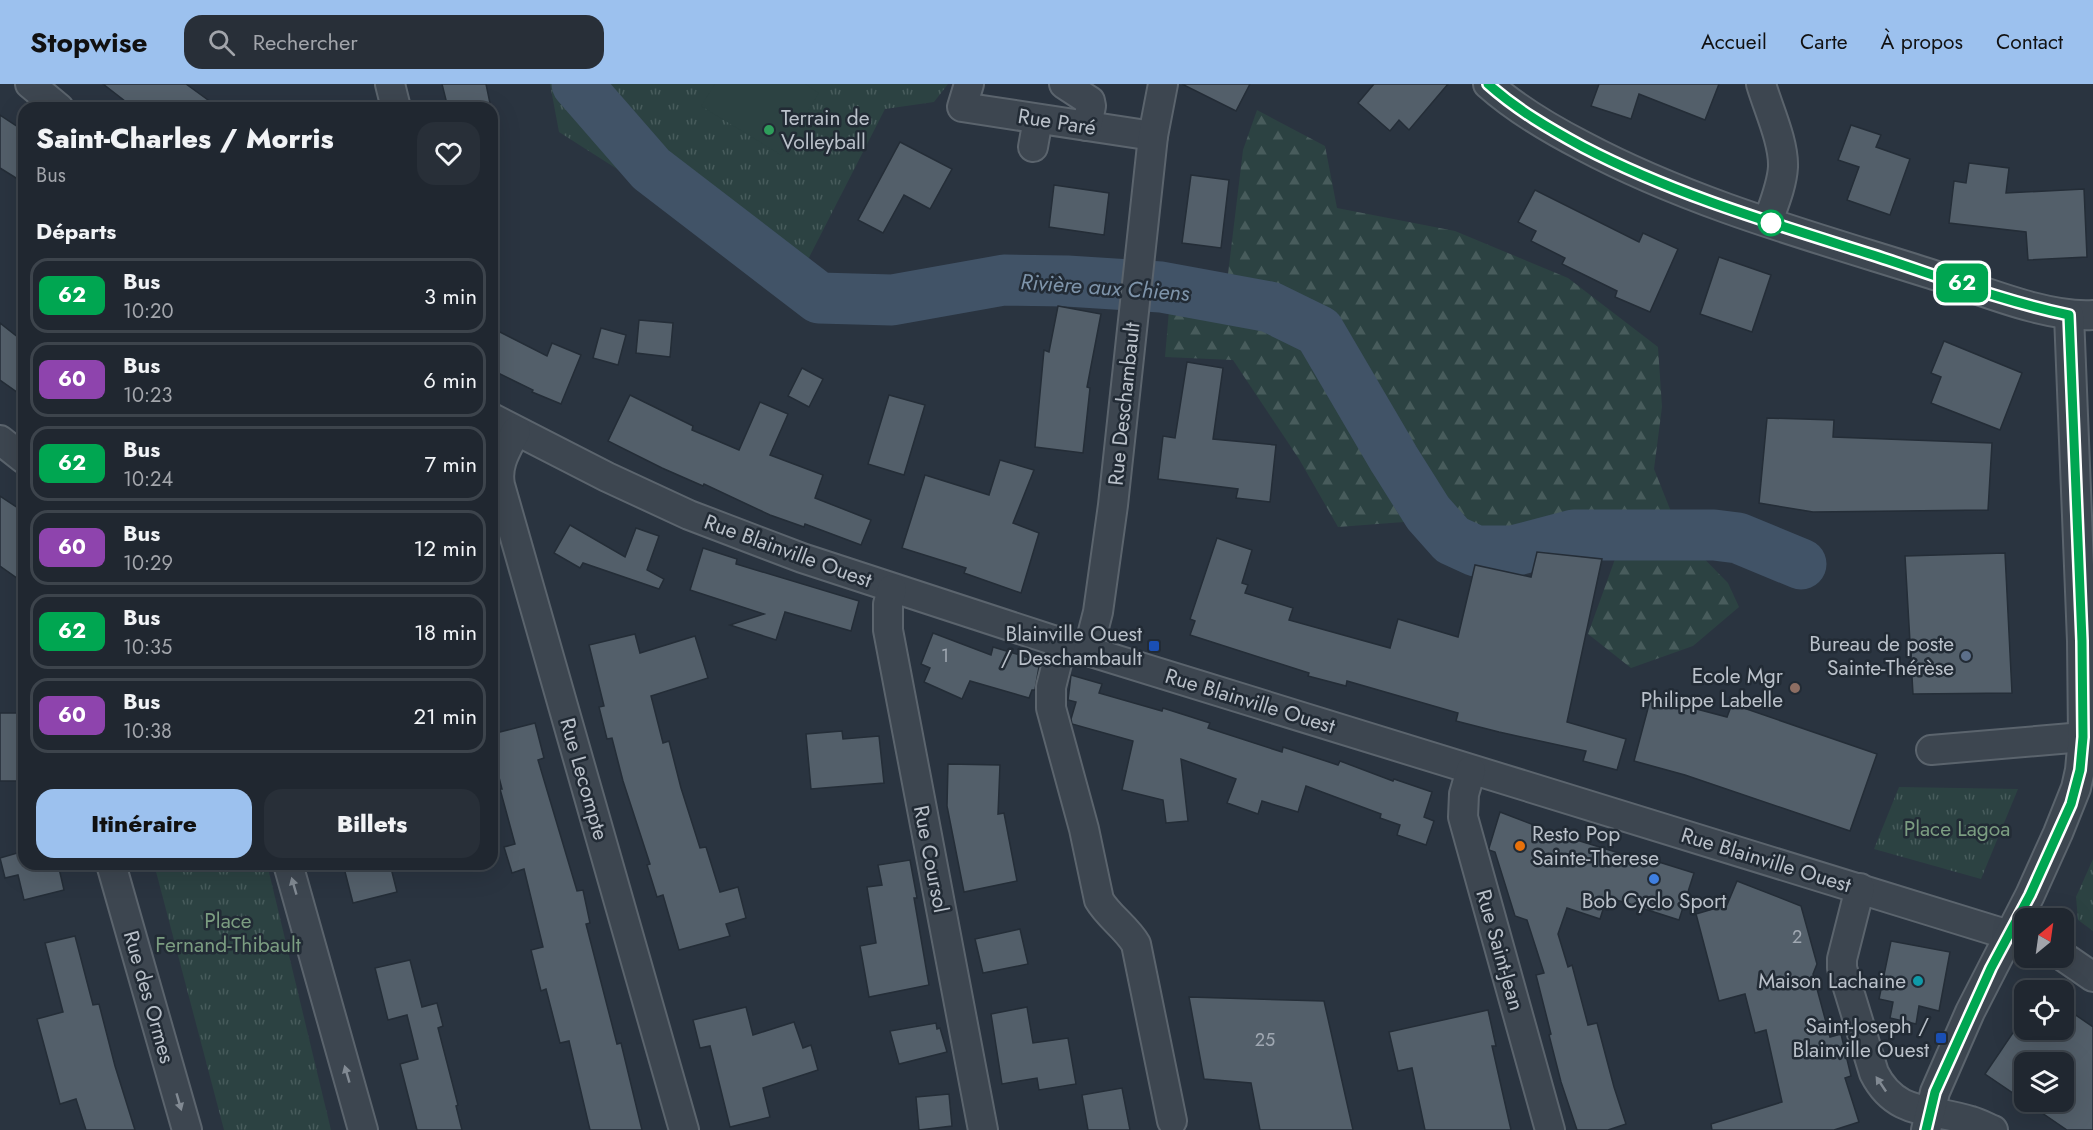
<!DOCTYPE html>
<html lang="fr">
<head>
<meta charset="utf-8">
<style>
  :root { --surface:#202730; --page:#282f38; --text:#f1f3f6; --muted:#a2a5ab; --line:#3d444c; --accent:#9cc1ee }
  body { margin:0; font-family:Jost,sans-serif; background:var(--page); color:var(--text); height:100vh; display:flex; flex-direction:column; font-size:22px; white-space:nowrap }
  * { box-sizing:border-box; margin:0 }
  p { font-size:20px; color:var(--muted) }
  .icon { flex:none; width:33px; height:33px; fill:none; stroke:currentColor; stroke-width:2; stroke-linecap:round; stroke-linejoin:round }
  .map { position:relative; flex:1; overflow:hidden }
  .side { position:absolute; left:18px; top:18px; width:480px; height:768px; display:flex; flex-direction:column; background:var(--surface); border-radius:18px; box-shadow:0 6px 24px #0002,0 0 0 2px var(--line) }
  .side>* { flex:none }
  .badge { padding:0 12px; border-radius:9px; font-size:21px; line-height:39px }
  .needle { width:39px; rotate:29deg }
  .tools { position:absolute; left:2014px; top:824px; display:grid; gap:12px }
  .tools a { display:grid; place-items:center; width:60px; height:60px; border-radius:12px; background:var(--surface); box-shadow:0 6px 24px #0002,0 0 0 2px var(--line); font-size:30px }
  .map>.badge { position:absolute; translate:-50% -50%; box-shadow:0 0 0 3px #fff }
  h2 { padding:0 18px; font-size:22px; line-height:54px }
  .round { display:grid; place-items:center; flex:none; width:63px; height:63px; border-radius:18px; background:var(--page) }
  .summary { display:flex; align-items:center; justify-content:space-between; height:102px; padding:0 18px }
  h1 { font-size:28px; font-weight:800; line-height:45px }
  .action { display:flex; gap:12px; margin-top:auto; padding:12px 18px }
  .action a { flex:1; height:69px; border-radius:18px; background:var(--accent); color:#111; font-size:24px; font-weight:800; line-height:69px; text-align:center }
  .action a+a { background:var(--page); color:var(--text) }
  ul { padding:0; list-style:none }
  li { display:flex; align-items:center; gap:18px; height:75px; margin:0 12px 9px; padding:0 6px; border:3px solid var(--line); border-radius:18px }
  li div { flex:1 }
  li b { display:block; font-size:22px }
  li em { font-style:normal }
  li .badge { min-width:66px; font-weight:700; text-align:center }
  header { display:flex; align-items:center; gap:36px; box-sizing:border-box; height:84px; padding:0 30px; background:var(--accent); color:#111 }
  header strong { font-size:28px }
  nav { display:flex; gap:33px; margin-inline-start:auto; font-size:21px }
  .search { width:420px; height:54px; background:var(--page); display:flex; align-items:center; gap:15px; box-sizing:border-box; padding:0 21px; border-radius:18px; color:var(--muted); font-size:22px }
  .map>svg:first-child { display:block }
</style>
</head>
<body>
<header>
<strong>Stopwise</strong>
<div class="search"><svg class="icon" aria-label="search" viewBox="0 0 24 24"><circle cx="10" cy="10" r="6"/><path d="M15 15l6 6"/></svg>Rechercher</div>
<nav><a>Accueil</a><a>Carte</a><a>À propos</a><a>Contact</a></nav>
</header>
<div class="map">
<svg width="2093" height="1046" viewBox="0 0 2093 1046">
  <defs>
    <pattern id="grass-tufts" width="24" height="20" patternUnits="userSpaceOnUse" patternTransform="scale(1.5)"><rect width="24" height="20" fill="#2c4242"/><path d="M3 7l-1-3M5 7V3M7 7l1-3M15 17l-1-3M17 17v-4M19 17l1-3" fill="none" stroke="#485c5c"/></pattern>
    <pattern id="forest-firs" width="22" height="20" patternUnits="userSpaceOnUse" patternTransform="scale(1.5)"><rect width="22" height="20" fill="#2c4242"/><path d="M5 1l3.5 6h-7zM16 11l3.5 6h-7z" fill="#485c5c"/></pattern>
  </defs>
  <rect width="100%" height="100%" fill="#2a3440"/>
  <!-- grass -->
  <g fill="url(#grass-tufts)">
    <polygon points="550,0 948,0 934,18 885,25 796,199 559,48"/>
    <polygon points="1899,703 2018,705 1981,795 1874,765"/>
    <polygon points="2093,775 2093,847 2078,836 2076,813"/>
    <polygon points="154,780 267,780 331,1046 224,1046"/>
  </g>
  <!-- forest -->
  <polygon fill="url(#forest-firs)" points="1257,26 1325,62 1337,124 1455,147 1568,194 1658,263 1662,323 1654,385 1680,450 1728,499 1739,523 1693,562 1631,584 1588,550 1615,475 1542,441 1504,482 1456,472 1404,438 1338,443 1299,375 1233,276 1165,273 1172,191 1228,190 1243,66"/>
  <!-- garden -->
  <polygon fill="#2c4242" points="715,0 805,0 819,9 781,71 701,22"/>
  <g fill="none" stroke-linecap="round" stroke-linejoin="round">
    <!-- river -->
    <polyline stroke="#415367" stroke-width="51" points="577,0 651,85 819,214 892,216 1004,196 1067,197 1161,203 1270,223 1319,247 1394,375 1428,429 1452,456 1476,467 1513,467 1574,451 1714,451 1738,454 1801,480"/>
  </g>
  <!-- building -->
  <g fill="#535f6a" stroke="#242d37" stroke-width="1.5" fill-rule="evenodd">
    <polygon points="103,0 186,0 219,24 134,24"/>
    <polygon points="442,0 486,0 491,24 448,24"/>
    <polygon points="1182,0 1250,0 1236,27"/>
    <polygon points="1374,0 1448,0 1409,46 1399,36 1390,47 1358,19"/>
    <polygon points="1599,0 1719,0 1705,36 1639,10 1631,35 1591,22"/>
    <polygon points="0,31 24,47 24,99 0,84"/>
    <polygon points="1851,41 1881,51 1876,63 1910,75 1890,131 1847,116 1859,83 1838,76"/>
    <polygon points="900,58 952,85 930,125 904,111 883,149 858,136"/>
    <polygon points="1969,79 2009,84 2006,109 2084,105 2087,173 2028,176 2026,148 1949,139 1954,97 1966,99"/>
    <polygon points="1191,91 1229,96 1221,164 1182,159"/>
    <polygon points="1054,101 1109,109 1104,151 1049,143"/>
    <polygon points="1535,106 1639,158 1643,149 1678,165 1650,228 1615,213 1617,207 1562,180 1565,174 1531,157 1536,147 1518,138"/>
    <polygon points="1719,173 1771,191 1752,248 1700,230"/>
    <polygon points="1058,222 1101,230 1087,303 1090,304 1083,369 1035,363 1044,266 1049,268"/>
    <polygon points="639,236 673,239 670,273 636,269"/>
    <polygon points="0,239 24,258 24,313 0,296"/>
    <polygon points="492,244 547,272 552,259 581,271 561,320 532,308 533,306 492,286"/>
    <polygon points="601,244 626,251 618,281 593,274"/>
    <polygon points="1944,257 2022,289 2000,346 1931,319 1941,293 1931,289"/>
    <polygon points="1187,278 1223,284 1213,355 1276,361 1270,418 1236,414 1238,405 1158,395 1163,352 1175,354"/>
    <polygon points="802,284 823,295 809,323 788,312"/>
    <polygon points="630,311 693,342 692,346 739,366 760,318 788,330 770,371 823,391 815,414 871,436 861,461 805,440 804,443 770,431 704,400 703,402 662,384 608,357"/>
    <polygon points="889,311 925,321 904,391 868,380"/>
    <polygon points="1767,334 1834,336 1833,353 1992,359 1988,426 1813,428 1759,419"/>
    <polygon points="1000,376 1034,386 1013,439 1039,449 1021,509 964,489 966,484 902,464 925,391 989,411"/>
    <polygon points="0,412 24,428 24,499 0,482"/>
    <polygon points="570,441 625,473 636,444 659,452 647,486 664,495 659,505 583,479 580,484 554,469"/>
    <polygon points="1217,454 1252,466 1242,499 1248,501 1245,509 1293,524 1289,536 1390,564 1398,535 1458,553 1475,481 1531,493 1537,468 1602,475 1567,638 1626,655 1617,686 1583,677 1586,667 1499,648 1456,637 1458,629 1347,597 1346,602 1308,592 1309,589 1190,551 1195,537 1190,535"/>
    <polygon points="703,464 737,475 736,480 859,517 851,547 785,528 776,556 730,541 764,530 690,506"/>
    <polygon points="2005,469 2012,609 1913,610 1905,472"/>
    <polygon points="933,549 991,571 993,563 1040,577 1035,606 1032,606 1029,614 970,597 962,615 924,598 930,584 921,580"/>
    <polygon points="635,550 640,569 695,552 708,594 651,612 663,659 669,657 681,704 700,764 706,763 720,808 738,803 746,834 726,840 730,852 679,866 663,811 657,813 647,781 650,780 623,697 612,654 607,655 599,623 604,622 589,561"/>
    <polygon points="1071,591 1102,600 1099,609 1162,627 1163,624 1210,639 1208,644 1282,668 1283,663 1338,681 1340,677 1393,697 1394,695 1432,708 1424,733 1434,737 1426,761 1397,751 1400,741 1380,734 1381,730 1306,702 1298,728 1262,717 1258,730 1227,719 1236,695 1181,675 1188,737 1166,739 1163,716 1122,706 1133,657 1072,640 1071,635 1076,618 1068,616"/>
    <polygon points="1651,613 1727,633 1732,620 1877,670 1850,747 1685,691 1634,677"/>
    <rect x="0" y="629" width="24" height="68"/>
    <polygon points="535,639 544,674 538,676 577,807 583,806 590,839 586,840 617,960 621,959 642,1046 590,1046 569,957 560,959 546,905 541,907 531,866 543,863 524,785 512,789 504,763 515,760 500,705 502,705 492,666 492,650"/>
    <polygon points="842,647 843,655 879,652 884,699 811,705 806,650"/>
    <polygon points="948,680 1000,681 998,730 1004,729 1017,797 964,808 947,722"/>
    <polygon points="1500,728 1570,755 1570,754 1629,772 1630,769 1694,789 1679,836 1607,813 1600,835 1567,824 1558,850 1568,883 1572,881 1588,941 1597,939 1614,1003 1626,1040 1608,1046 1577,1046 1561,998 1549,951 1551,950 1536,891 1544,889 1527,836 1515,832 1495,768 1489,766 1489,764"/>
    <polygon points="24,767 24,780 58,780 64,806 24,816 18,791 5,794 0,774"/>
    <polygon points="910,776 917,814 914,814 929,901 869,913 860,862 876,859 867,803 882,801 878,781"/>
    <polygon points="343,780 390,780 397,808 353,819"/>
    <polygon points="1737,797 1801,822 1817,880 1813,890 1830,953 1841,950 1851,992 1845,994 1859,1038 1834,1046 1712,1046 1711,1040 1782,1018 1766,946 1755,949 1745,910 1719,917 1696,830 1727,821"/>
    <polygon points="1020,845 1028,880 983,889 975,855"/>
    <polygon points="75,852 93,921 99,920 115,982 135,1046 86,1046 76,1015 60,1020 37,935 63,928 45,859"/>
    <polygon points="1891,857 1950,868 1939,927 1919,922 1916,940 1890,934 1893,918 1879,915"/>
    <polygon points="410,876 422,923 437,919 443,942 438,944 458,1021 456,1022 462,1046 417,1046 400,980 418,975 407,931 388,936 375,884"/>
    <polygon points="1189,913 1324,917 1353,1046 1260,1046 1251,999 1204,995"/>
    <polygon points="746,923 753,951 794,938 803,964 811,961 818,986 763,1004 770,1033 730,1043 710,962 700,964 693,936"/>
    <polygon points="1027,923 1033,959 1068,954 1076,1000 1039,1006 1037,994 1002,1000 991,930"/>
    <path d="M2064,923L2093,943V1046H2067L1985,990L2025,931V945H2064ZM2025,978H2064V1017H2025Z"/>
    <polygon points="1488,926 1496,962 1492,962 1511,1046 1425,1046 1412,984 1398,987 1389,948"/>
    <polygon points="936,939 937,945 940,944 947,968 899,980 890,947"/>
    <polygon points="1122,1004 1130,1046 1088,1046 1082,1011"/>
    <polygon points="949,1010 952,1042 919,1046 916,1013"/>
  </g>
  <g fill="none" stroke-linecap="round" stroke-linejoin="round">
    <defs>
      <g id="minor">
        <polyline points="30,0 59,24"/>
        <polyline points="390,0 396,24"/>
        <polyline points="969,0 962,23 1153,52"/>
        <polyline points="1064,0 1090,17 1091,22 1087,42"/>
        <path d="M1488,0C1516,25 1550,45 1583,62C1692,120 1814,153 1931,190C1979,205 2045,234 2093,231"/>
        <path d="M1761,0C1768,24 1784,58 1783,83C1782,101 1774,120 1768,137"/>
        <polyline points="1033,63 1038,35"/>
        <polyline points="492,334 607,393 689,431 802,474 1062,559 2025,856"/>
        <path d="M516,347C507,365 496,380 500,401L684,1046"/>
        <polyline points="0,356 24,375"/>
        <polyline points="892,505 888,520 888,546 983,1046"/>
        <path d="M1062,559L1051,603V624L1084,745L1099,816C1109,833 1126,843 1136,860L1172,1037"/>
        <polyline points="1088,567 1098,528 1113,421 1153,52 1163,0"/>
        <polyline points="1931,666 2083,653"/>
        <polyline points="1471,686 1464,710 1463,733 1550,1046"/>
        <polyline points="111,780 187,1046"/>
        <polyline points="288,780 363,1046"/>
        <path d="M1860,804L1842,875V884L1874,989C1896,1033 1932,1024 1971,1037C1978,1039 1986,1043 1993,1046"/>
        <polyline points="2064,873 2093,893"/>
        <polyline points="1926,1046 1935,1008 1970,928 2030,811 2058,749 2076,704 2080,686 2083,653 2082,557 2069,231"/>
      </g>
    </defs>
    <!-- minor casing -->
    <use href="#minor" stroke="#5b646d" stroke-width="32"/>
    <!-- minor -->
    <use href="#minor" stroke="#3d4650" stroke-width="28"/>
  </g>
  <!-- one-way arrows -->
  <defs><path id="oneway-solid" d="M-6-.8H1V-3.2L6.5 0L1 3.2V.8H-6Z" transform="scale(1.5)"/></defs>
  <g fill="#828a93">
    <use href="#oneway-solid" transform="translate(294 802) rotate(-106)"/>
    <use href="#oneway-solid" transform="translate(347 990) rotate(-106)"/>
    <use href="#oneway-solid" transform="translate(1881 1000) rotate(-124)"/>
    <use href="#oneway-solid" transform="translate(179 1018) rotate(74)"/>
  </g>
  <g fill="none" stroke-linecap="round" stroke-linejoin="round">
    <defs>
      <path id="line" d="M1488,0C1517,26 1550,45 1583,63C1675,111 1775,140 1873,171C1938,192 2002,217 2069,231L2082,557L2083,653L2080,686L2071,720L2030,811L1991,884L1935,1008L1926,1046"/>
    </defs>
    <!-- line casing -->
    <use href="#line" stroke="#fff" stroke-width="14"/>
    <!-- line -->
    <use href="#line" stroke="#00a651" stroke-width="9"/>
  </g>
  <!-- markers -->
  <circle fill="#2e9e5b" stroke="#222b35" stroke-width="2" cx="769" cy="46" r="6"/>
  <circle fill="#fff" stroke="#00a651" stroke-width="3" cx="1771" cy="139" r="12"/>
  <g fill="#1a4fb4" stroke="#222b35" stroke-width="2">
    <rect x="1148" y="556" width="12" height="12" rx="3"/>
    <rect x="1935" y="948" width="12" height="12" rx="3"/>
  </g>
  <circle fill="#5c6f8a" stroke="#222b35" stroke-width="2" cx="1966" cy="572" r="6"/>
  <circle fill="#8d6e63" stroke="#222b35" stroke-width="2" cx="1795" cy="604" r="6"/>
  <circle fill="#e8710a" stroke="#222b35" stroke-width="2" cx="1520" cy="762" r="6"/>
  <circle fill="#3f7fe0" stroke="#222b35" stroke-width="2" cx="1654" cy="795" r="6"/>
  <circle fill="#0f9aa8" stroke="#222b35" stroke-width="2" cx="1918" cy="897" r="6"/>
  <g text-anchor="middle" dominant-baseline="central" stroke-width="5" stroke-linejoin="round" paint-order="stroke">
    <!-- number labels -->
    <g font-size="18" fill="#a0a8b2">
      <text x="945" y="572">1</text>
      <text x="1797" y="853">2</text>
      <text x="1265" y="956">25</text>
    </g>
    <!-- poi labels -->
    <g font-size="21" fill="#bac1ca" stroke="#222b35" text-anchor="end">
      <text x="781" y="34" text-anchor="start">Terrain de<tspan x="781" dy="24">Volleyball</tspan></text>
      <text x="1142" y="550">Blainville Ouest<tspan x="1142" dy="24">/ Deschambault</tspan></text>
      <text x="1954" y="560">Bureau de poste<tspan x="1954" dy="24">Sainte-Thérèse</tspan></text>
      <text x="1783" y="592">Ecole Mgr<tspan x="1783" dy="24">Philippe Labelle</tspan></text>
      <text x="1532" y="750" text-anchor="start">Resto Pop<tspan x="1532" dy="24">Sainte-Therese</tspan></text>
      <text x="1654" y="817" text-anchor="middle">Bob Cyclo Sport</text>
      <text x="1906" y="897">Maison Lachaine</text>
      <text x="1929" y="942">Saint-Joseph /<tspan x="1929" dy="24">Blainville Ouest</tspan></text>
    </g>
    <!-- street labels -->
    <g font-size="21" fill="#bac1ca" stroke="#222b35">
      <text transform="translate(1057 38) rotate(9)">Rue Paré</text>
      <text transform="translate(1124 320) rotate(-84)">Rue Deschambault</text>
      <text transform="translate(788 467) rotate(20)">Rue Blainville Ouest</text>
      <text transform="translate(1250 617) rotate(17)">Rue Blainville Ouest</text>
      <text transform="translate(584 695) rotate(74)">Rue Lecompte</text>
      <text transform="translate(931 775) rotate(79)">Rue Coursol</text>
      <text transform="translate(1766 776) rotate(17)">Rue Blainville Ouest</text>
      <text transform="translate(1500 866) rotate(74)">Rue Saint-Jean</text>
      <text transform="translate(149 913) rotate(74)">Rue des Ormes</text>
    </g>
    <!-- park labels -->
    <g font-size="21" fill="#7b9d81" stroke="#222b35">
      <text x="1957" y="745">Place Lagoa</text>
      <text x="228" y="837">Place<tspan x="228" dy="24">Fernand-Thibault</tspan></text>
    </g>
    <!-- water labels -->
    <g font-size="22" font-style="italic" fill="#7e94aa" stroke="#222b35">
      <text transform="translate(1105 203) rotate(4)">Rivière aux Chiens</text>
    </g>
  </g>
</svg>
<div class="tools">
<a><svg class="needle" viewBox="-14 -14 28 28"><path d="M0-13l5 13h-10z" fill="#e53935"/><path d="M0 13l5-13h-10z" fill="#a2a5ab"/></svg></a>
<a><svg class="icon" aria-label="locate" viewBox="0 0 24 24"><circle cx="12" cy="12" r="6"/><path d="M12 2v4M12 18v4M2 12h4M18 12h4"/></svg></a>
<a><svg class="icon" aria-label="layers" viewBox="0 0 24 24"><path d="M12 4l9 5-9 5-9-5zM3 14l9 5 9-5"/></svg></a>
</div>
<b class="badge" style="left:1962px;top:199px;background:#00a651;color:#fff">62</b>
<section class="side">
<div class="summary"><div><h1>Saint-Charles / Morris</h1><p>Bus</p></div><a class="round"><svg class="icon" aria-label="heart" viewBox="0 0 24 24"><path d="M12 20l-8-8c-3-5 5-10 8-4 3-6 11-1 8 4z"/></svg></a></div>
<h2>Départs</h2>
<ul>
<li><span class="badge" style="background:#00a651;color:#fff">62</span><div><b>Bus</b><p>10:20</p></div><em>3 min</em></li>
<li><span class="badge" style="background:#8e44ad;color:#fff">60</span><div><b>Bus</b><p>10:23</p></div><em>6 min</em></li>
<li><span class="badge" style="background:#00a651;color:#fff">62</span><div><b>Bus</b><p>10:24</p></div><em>7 min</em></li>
<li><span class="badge" style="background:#8e44ad;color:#fff">60</span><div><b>Bus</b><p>10:29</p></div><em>12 min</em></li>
<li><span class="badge" style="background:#00a651;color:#fff">62</span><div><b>Bus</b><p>10:35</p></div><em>18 min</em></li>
<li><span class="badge" style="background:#8e44ad;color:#fff">60</span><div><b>Bus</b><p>10:38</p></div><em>21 min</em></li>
</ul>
<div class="action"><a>Itinéraire</a><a>Billets</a></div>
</section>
</div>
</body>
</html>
